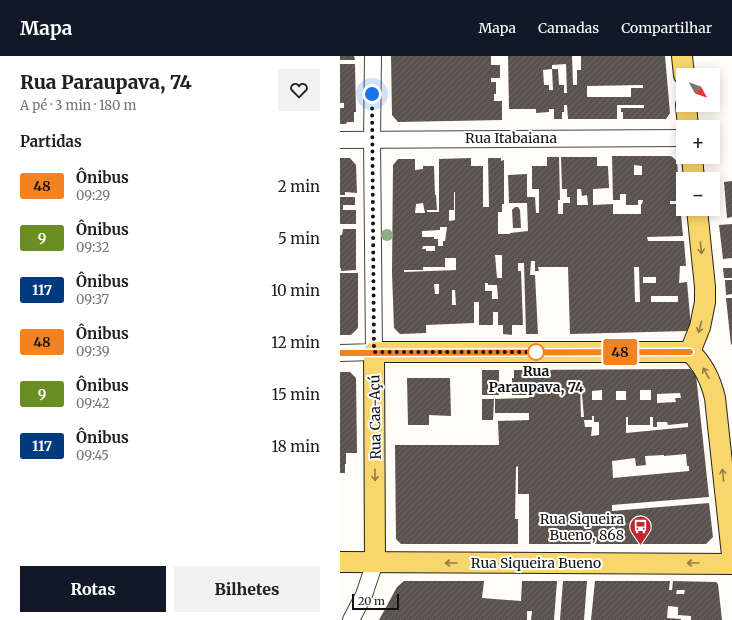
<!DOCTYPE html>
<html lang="pt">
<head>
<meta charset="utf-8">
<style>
  :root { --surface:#fff; --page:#f2f2f2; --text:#202124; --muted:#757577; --accent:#111827 }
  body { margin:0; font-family:Merriweather,serif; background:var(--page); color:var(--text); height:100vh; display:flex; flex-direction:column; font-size:15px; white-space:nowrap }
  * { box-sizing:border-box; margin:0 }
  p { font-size:13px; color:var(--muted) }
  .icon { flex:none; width:22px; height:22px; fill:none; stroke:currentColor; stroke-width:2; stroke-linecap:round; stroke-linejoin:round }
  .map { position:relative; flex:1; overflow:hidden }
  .drawer { display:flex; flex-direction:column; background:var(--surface); width:340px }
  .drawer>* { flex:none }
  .badge { padding:0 8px; border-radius:3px; font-size:14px; line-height:26px }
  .needle { width:26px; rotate:130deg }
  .controls { position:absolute; left:336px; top:12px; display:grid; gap:8px }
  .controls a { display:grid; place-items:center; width:44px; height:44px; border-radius:0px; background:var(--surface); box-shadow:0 2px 10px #0003; font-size:20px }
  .scale { position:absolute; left:12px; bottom:10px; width:47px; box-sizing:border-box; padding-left:4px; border:2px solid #111; border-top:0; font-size:11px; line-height:14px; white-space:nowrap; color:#111; -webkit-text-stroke:3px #fff; paint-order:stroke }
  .you { position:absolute; width:20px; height:20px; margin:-10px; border:3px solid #fff; border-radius:50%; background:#1a73e8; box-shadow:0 0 0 6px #1a73e833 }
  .map>.badge { position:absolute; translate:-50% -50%; box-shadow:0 0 0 2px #fff }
  h2 { padding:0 20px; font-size:15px; line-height:36px }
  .round { display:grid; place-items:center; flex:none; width:42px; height:42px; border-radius:0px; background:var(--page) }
  .overview { display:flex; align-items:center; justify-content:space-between; height:68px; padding:0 20px }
  h1 { font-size:19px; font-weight:800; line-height:30px }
  .action { display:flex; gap:8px; margin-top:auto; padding:8px 20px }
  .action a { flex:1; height:46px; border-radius:0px; background:var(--accent); color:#fff; font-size:16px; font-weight:800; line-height:46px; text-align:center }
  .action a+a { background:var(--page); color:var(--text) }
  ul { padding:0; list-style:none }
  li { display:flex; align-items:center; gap:12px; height:52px; padding:0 20px }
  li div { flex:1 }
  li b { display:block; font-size:15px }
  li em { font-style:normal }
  li .badge { min-width:44px; font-weight:700; text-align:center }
  header { display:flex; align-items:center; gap:24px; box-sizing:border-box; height:56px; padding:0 20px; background:var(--accent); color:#fff }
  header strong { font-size:19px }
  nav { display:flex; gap:22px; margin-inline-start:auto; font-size:14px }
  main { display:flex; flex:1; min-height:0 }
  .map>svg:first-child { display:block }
</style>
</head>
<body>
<header>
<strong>Mapa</strong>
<nav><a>Mapa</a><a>Camadas</a><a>Compartilhar</a></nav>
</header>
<main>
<section class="drawer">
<div class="overview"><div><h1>Rua Paraupava, 74</h1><p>A pé · 3 min · 180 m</p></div><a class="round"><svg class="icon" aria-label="heart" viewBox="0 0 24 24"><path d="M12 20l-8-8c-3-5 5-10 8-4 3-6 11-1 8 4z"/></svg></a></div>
<h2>Partidas</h2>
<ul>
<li><span class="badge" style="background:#f58220;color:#111">48</span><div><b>Ônibus</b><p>09:29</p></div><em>2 min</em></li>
<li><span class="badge" style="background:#6b8e23;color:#fff">9</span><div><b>Ônibus</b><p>09:32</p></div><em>5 min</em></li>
<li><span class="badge" style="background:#003b80;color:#fff">117</span><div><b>Ônibus</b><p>09:37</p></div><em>10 min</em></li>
<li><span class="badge" style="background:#f58220;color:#111">48</span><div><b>Ônibus</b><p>09:39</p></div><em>12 min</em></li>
<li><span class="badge" style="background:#6b8e23;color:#fff">9</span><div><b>Ônibus</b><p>09:42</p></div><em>15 min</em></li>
<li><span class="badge" style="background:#003b80;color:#fff">117</span><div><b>Ônibus</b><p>09:45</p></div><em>18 min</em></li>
</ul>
<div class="action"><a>Rotas</a><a>Bilhetes</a></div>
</section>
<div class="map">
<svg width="392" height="564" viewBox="0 0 392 564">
  <defs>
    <pattern id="building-hatch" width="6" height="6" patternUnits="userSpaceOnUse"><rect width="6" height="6" fill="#5a524d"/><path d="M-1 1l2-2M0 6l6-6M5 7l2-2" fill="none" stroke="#6d6662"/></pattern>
  </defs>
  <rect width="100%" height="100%" fill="#fffdf5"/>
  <!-- building -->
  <g fill="url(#building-hatch)" fill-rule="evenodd">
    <polygon points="0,0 14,0 15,4 0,4"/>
    <polygon points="51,0 151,0 151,9 160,9 160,22 151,22 151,26 156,26 156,38 154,38 154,45 162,45 162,64 58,66 52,59"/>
    <path d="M168,0H232L233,29H237V14H241V0H325L330,57L326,63H283V56H281V52H304V49H277V63H228L227,49H224V56H222V63H214V53H209V56L196,57V53H169ZM226,8L227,37H224V29H219L218,13H212L213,34H209V29H204L203,14L212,13V9ZM303,29V32H291V41H247V30Z"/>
    <polygon points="0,8 15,8 16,56 14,56 14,66 7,66 6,68 0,68 0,52 4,52 4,47 0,47"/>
    <path d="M272,100H331L337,105L340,145H330V148H340L343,180L307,181L308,185H344L346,210H340L339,227L347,226L351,271L348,275L230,278L228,211H198L199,215H195V205H191L190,219H195L198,278H186L184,207H178V215H181L183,269H172V279L163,278V269H158V256H153V269H139V246H134V267L86,269V277L60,278L54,272L52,217L53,109L58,103H75V114L83,113V110H94L95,139H96L97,154H87V156H99V103L131,102V110H143V151H149L148,102H161V105L164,104V148H162V156H158V178H170V177L188,175L187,147H169L168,119L187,118V141H195L196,157H199V133H192V110H207V101H219L220,144H218V158H223V147H230V141H227V133H222L221,101H257V110H268L269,132L253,133V149L273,148V158H301V148H302L303,144H298V149H286V138H280V144H273ZM294,109L302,110V119H294ZM237,133H241L242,140L247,139L248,149H237ZM114,136H115V164L109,165V154H114ZM83,147L85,157H75L76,148ZM100,171H107L105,185H103V190H98V183H94V181H82V175L100,174ZM83,190H95V195H86V193H82ZM155,199H162V222H157ZM105,202H116V214L64,216V214H83V211H105ZM294,211H299L300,246H295ZM303,221H316V227H303ZM145,227H148V229H157L158,243H152V235H145ZM94,228H99V238H95ZM112,234H115L116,249H112ZM311,240H338V246H311Z"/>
    <polygon points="0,102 10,102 16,109 17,137 5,136 5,139 0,139"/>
    <polygon points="392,125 392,161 387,162 384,126"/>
    <polygon points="0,141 15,141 15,149 3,149 3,154 16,154 16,168 0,168"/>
    <polygon points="175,151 178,151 180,154 181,172 173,172 172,154"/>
    <polygon points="392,168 392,202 383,203 379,169"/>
    <polygon points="3,173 16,173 16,214 1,215 1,212 0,212 0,179 2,179"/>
    <polygon points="383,212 392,212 392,222 384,222"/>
    <polygon points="0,217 18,217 18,272 11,279 0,279"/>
    <polygon points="385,224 392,224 392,238 386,239"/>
    <polygon points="386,242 392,242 392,288 391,289"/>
    <path d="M350,313L356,319L369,441L272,449V455L369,447L373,481L366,488H189V438H178V410L176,411L175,463H178V488H61L56,483L55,389H159L158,365L189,364V357H155V343L189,342V339H172V322H174V314ZM240,327H241L244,361H241ZM262,334V344H252V335ZM300,334H311V344H300ZM276,335H286V344H276ZM340,337L341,342H335L336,346L317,347V338ZM252,360H254V366H259V379L251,380L252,371H245L244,364H252ZM286,361H288V369H310V361H313V371H317V366H327L328,369L348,367V371L286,377ZM346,398L347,410H349V415L273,422L272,405L295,402L296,410L306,409L305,400L324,399V400Z"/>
    <rect x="142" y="314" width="17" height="25"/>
    <polygon points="0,316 10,316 16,322 17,397 6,397 6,408 5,408 5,417 0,417"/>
    <polygon points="67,322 110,322 111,360 89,359 89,369 68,369"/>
    <polygon points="142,343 154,343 153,364 142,364"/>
    <polygon points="64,525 144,525 142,542 181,545 182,525 217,525 214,564 191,564 192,555 187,555 187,564 39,564 57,531"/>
    <polygon points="223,525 247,525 244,564 220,564"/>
    <path d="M255,525H330L329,534H332L333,525L376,526L378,528L382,564H351V560L338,559V551L328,550L327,562L341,563V564H251ZM337,534H345L344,538H336Z"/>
  </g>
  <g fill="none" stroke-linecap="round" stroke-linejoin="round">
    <defs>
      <g id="minor">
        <polyline points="0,84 343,82"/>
        <polyline points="0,297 34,296 32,84 33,0"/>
        <polyline points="11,564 24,539 35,506"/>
      </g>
      <g id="major">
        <polyline points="342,0 344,19"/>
        <polyline points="346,49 348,71"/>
        <polyline points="352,101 354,123"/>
        <path d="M350,296C363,308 371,325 375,342L392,499"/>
        <polyline points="350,296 360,271 365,246 365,231 357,153"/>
        <polyline points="0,506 392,508"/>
        <polyline points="35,506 34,296 350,296"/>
      </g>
    </defs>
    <!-- minor casing -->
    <use href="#minor" stroke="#444" stroke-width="18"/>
    <!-- major casing -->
    <use href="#major" stroke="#222" stroke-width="22"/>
    <!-- minor -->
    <use href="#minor" stroke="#fff" stroke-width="16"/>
    <!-- major -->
    <use href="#major" stroke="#f9d66b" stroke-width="20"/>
  </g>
  <!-- trees -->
  <circle fill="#8dad7f" cx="47" cy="179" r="6"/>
  <!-- one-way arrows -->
  <defs><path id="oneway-shaft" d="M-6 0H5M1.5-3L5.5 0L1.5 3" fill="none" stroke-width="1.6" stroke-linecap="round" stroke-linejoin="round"/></defs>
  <g stroke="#917d42">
    <use href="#oneway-shaft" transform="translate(361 192) rotate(84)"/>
    <use href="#oneway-shaft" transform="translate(360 271) rotate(105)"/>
    <use href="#oneway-shaft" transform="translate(366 317) rotate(-119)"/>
    <use href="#oneway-shaft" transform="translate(35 419) rotate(90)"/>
    <use href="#oneway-shaft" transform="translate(383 419) rotate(-96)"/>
    <use href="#oneway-shaft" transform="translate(111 507) rotate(-180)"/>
    <use href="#oneway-shaft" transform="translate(353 507) rotate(-180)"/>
  </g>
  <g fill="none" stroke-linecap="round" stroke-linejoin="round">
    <defs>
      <polyline id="line" points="0,297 350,296"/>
    </defs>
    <!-- line casing -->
    <use href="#line" stroke="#fff" stroke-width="9"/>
    <!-- line -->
    <use href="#line" stroke="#f58220" stroke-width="6"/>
    <!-- walk -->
    <polyline stroke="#111" stroke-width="4" stroke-dasharray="0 7.2" points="32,38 34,296 198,296 196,296"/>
  </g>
  <!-- icons -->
  <defs>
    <symbol id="bus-pin" viewBox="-11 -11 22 30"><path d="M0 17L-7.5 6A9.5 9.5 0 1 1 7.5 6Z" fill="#c4262e" stroke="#fff"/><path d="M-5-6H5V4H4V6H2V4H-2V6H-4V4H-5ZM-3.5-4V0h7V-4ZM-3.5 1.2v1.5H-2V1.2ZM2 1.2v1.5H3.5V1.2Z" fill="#fff"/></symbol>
  </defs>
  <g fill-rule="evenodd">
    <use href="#bus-pin" x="288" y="458" width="25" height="34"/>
  </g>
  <!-- markers -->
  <circle fill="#fff" stroke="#f58220" stroke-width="2" cx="196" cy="296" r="8"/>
  <g text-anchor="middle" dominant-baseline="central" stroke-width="4" stroke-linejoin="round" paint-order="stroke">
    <!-- street labels -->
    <g font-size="14" fill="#111" stroke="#fff">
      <text x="171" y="82">Rua Itabaiana</text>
      <text transform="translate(35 361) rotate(-91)">Rua Caa-Açú</text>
      <text x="196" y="507">Rua Siqueira Bueno</text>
    </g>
    <!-- stop labels -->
    <g font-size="14" font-weight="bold" fill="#111" stroke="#fff">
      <text x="196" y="315">Rua<tspan x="196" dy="16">Paraupava, 74</tspan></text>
    </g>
    <!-- poi labels -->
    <g font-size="14" fill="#111" stroke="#fff" text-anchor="end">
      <text x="284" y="463">Rua Siqueira<tspan x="284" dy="16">Bueno, 868</tspan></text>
    </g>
  </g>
</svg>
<div class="controls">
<a><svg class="needle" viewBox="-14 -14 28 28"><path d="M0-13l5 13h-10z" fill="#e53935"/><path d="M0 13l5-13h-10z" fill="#757577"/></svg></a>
<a>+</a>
<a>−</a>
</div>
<div class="scale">20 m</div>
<div class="you" style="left:32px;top:38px"></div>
<b class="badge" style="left:280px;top:296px;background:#f58220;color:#111">48</b>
</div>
</main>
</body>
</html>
